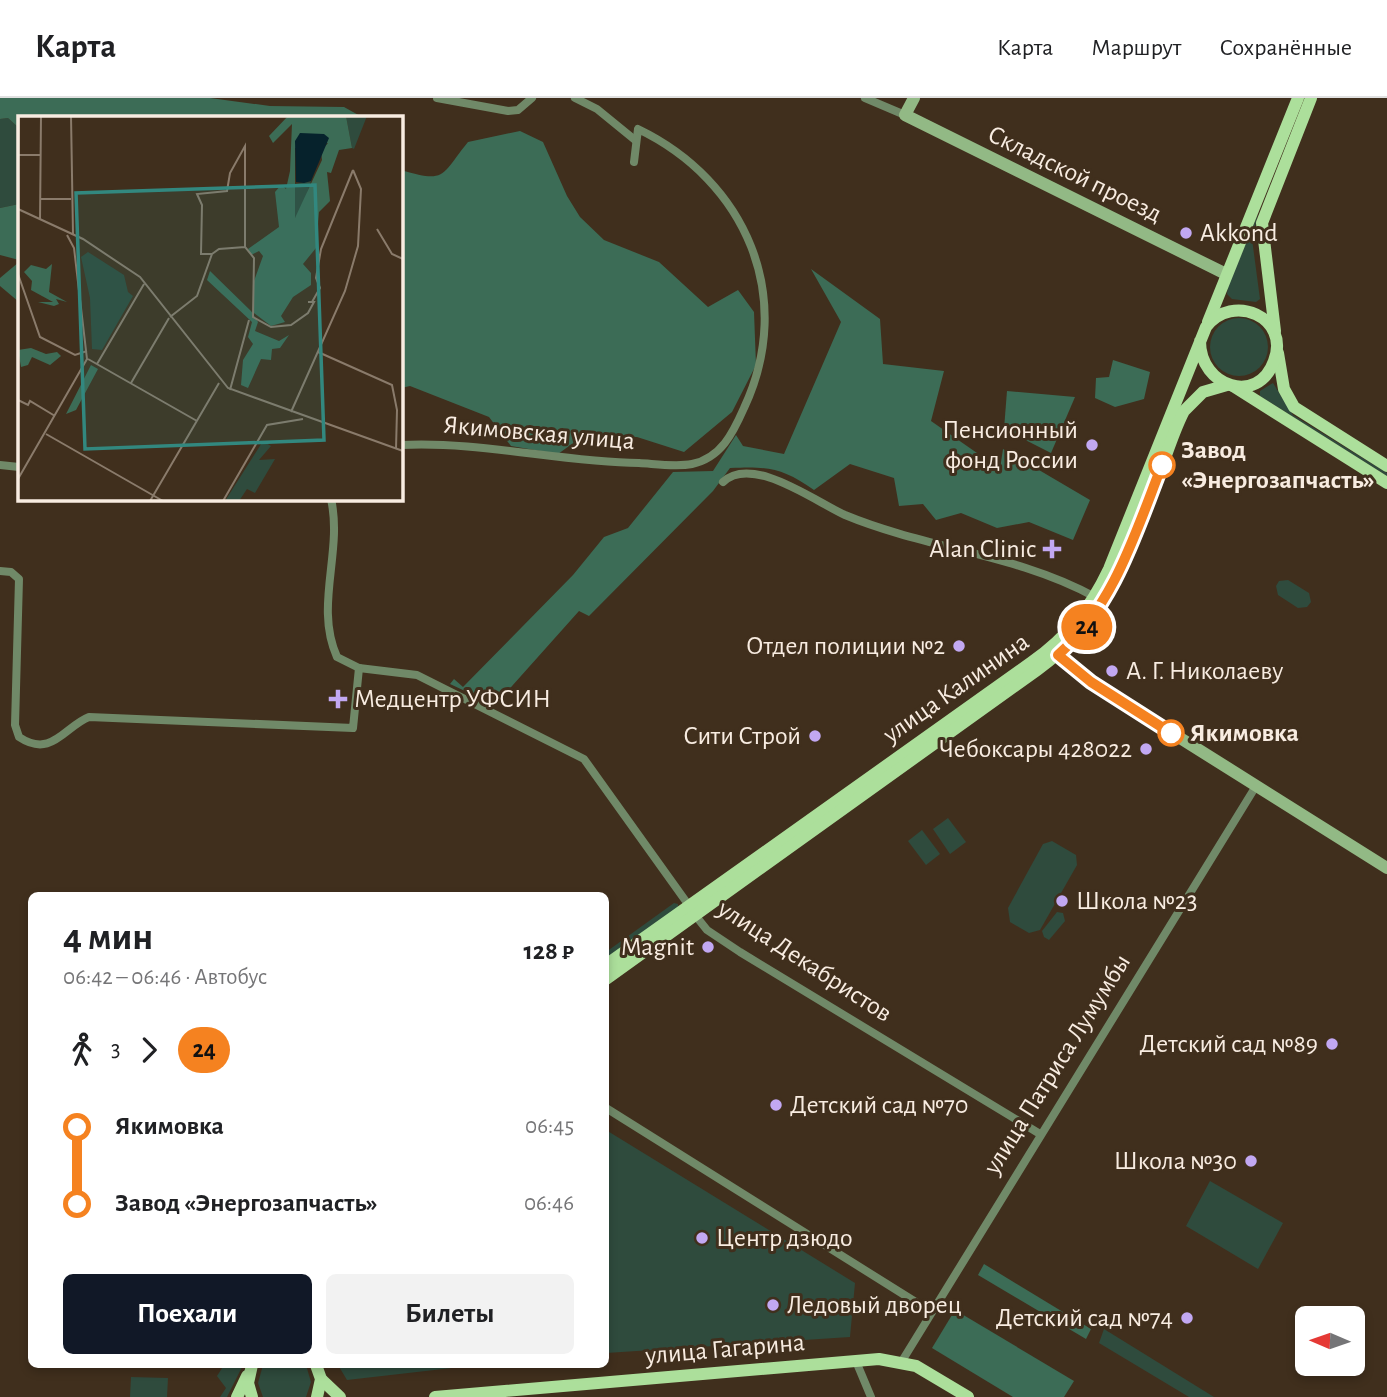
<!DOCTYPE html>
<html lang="ru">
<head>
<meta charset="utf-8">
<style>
  :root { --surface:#fff; --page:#f2f2f2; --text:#202124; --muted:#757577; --line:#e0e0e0; --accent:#111827 }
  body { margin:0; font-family:"Alegreya Sans",sans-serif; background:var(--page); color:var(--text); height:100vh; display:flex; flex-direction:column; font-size:26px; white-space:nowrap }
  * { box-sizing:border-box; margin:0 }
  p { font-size:23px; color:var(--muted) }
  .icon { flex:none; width:38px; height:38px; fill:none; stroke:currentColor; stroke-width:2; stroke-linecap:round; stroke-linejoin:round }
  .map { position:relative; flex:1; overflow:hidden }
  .drawer { position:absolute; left:28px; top:794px; width:581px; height:476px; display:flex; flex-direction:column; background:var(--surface); border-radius:10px; box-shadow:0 4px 10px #0003 }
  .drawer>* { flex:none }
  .badge { padding:0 14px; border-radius:23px; font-size:24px; line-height:46px }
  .needle { width:46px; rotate:272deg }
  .controls { position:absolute; left:1295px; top:1208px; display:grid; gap:14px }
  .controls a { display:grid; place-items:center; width:70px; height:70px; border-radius:10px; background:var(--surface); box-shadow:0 4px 10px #0003; font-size:35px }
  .map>.badge { position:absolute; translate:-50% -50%; box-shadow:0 0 0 4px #fff }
  .legs { display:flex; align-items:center; gap:10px; height:77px; padding:0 35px; font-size:23px }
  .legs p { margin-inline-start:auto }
  .headline { display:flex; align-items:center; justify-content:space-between; height:119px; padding:0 35px }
  h1 { font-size:38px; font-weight:700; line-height:52px }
  .cta { display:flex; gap:14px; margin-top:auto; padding:14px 35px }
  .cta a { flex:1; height:80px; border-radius:10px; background:var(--accent); color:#fff; font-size:28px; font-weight:700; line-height:80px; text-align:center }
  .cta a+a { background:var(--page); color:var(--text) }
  ul { padding:0 35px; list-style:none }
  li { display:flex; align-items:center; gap:24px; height:77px; font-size:26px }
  li i { display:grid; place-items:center; width:10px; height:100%; margin:0 9px; background:currentColor }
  li i::after { content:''; width:18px; height:18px; margin:-9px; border:5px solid; border-radius:50%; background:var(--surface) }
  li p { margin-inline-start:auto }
  li:first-child i { background:linear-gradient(#0000 50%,currentColor 0) }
  li:last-child i { background:linear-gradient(currentColor 50%,#0000 0) }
  header { display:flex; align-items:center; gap:42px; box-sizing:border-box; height:98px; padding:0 35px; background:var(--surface); border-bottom:2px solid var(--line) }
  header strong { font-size:33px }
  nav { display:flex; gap:38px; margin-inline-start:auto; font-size:24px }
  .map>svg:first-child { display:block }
</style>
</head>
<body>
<header>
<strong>Карта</strong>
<nav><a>Карта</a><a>Маршрут</a><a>Сохранённые</a></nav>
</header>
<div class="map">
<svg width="1387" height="1299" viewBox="0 0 1387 1299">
  <rect width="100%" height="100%" fill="#402f1d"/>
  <!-- green -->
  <g fill="#2f4b3d">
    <polygon points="8,20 19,30 19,106 0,110 0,21"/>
    <polygon points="1258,116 1252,141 1260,201 1256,204 1232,201 1227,196 1228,188"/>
    <circle cx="1239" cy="249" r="29"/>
    <polygon points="1273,285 1293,317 1387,375 1387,378 1260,298 1260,293"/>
    <polygon points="1288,482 1309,495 1311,504 1307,509 1298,510 1278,497 1276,488 1279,483"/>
    <polygon points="948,720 966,744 950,756 933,731"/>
    <polygon points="922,732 940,756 926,767 908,743"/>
    <polygon points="1052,743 1076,757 1077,767 1040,832 1029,835 1010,824 1008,810 1043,746"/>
    <polygon points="674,805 678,806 678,810 606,862 606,854"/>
    <polygon points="1057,814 1063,815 1065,823 1049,842 1044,839 1042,833"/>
    <polygon points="606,1032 855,1185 850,1239 606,1255"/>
    <polygon points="1210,1083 1283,1125 1258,1171 1186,1128"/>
    <polygon points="1104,1231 1214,1299 1189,1299 1099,1245"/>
    <polygon points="224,1267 243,1267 227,1299 220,1299 226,1290 217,1278"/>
    <polygon points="263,1267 306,1267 311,1284 306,1299 263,1299 258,1285"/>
    <polygon points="338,1267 478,1267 347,1282"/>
    <polygon points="131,1279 168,1280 167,1299 130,1299"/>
  </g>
  <!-- forest -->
  <g fill="#3c6c56">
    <polygon points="0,0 210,0 270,8 344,9 362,19 19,19 19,30 8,20 0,21"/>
    <path d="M520,33L543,44L567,98L580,119L604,142L659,164L708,209L738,192L754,214L756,267L732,314L684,354L637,339L583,338L558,356L511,348L489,319L410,288L401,290V72C447,86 441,77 468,44Z"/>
    <polygon points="19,106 19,162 0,157 0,110"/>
    <polygon points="19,164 19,204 0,188 0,180"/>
    <path d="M811,171L880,221L883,266L944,273L931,323L1000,371L1003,351L1090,402L1073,442L1029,424L997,430L961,415L936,422L923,406L899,408L894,380L850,366L814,392C783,370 768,368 730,370L713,393L589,518L579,513L495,607L450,586L454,581L463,589L573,477L604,439L628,430L673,374L713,373L736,337L743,348L784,356L841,224Z"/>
    <polygon points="1113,262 1150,274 1144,301 1115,309 1095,300 1096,280 1109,279"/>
    <polygon points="1007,293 1075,299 1051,355 1004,331"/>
    <polygon points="984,1166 1091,1231 1086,1241 978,1177"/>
    <polygon points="955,1212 1074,1283 1064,1299 1013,1299 932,1250"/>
  </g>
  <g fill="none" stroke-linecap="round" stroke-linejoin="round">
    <!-- street -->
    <g stroke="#708968" stroke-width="8">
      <polyline points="437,0 508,13 518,12 532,0"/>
      <polyline points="575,0 597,11 635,42"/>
      <polyline points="865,0 905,17"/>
      <path d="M401,347C480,343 560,364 639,365C656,366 676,369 692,366C721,360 733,335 744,310C796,199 746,83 638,31L634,64"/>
      <polyline points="0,367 19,369"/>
      <path d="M723,384C752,356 816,404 845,417C927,451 1017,456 1095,499"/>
      <path d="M331,401C343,454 314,508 337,559L359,570L417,577L584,661L690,809"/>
      <path d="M0,473L11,474L19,481L15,627L19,639C52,661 65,628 89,619L353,630L359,570"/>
      <polyline points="695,817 707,832 740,854 1040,1036"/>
      <polyline points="606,1010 930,1213"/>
      <polyline points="902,1263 1256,688"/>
      <polyline points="858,1268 871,1299"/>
    </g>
    <!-- secondary -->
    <g stroke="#92b985" stroke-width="12">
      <polyline points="914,0 905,17 1226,176"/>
      <polyline points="1058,557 1091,584 1387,770"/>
    </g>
    <!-- primary -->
    <g stroke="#acdf9b" stroke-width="12">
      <polyline points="1208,224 1298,0"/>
      <polyline points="1275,233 1262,125 1311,0"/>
      <polyline points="1278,255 1284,291 1294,309 1387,368"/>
      <polyline points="1233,288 1387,385"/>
      <path d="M606,867L1032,564C1068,538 1090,511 1109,471L1206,229C1232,194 1291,219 1274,263C1258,308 1200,289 1200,243"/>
      <path d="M606,881L1037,572C1114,517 1129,452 1162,368C1169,350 1175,330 1184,313L1203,294L1227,287"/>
      <polyline points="316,1267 321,1281 317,1299"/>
      <polyline points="321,1281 340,1299"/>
      <polyline points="237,1299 247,1278"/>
      <polyline points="252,1299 248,1285 252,1267"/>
      <polyline points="435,1299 879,1261 916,1268 968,1299"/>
    </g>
  </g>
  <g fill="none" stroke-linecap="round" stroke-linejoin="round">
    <defs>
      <path id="line-1" d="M1162,367C1135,436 1114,507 1058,557L1091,584L1171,635"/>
    </defs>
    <!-- line-1 casing -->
    <use href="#line-1" stroke="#fff" stroke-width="16"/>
    <!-- line-1 -->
    <use href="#line-1" stroke="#f58220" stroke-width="10"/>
  </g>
  <!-- markers -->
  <g fill="#c2a8f2" stroke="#402f1d" stroke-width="2.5">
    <circle cx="1186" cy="135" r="7"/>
    <circle cx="1092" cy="347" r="7"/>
    <path d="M1048.5 440.5h7v7h7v7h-7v7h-7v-7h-7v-7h7z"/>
    <circle cx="959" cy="548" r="7"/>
    <circle cx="1112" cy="573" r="7"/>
    <path d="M334.5 590.5h7v7h7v7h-7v7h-7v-7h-7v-7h7z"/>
    <circle cx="815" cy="638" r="7"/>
    <circle cx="1146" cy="651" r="7"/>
    <circle cx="1062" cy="803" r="7"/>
    <circle cx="708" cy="849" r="7"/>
    <circle cx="1332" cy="946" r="7"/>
    <circle cx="776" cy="1007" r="7"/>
    <circle cx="1251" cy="1063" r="7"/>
    <circle cx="702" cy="1140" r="7"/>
    <circle cx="773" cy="1207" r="7"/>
    <circle cx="1187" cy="1220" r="7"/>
  </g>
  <g fill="#fff" stroke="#f58220" stroke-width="3.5">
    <circle cx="1162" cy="367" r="12"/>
    <circle cx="1171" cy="635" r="12"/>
  </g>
  <g text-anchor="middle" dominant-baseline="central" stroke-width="6" stroke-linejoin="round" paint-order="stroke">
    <!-- street labels -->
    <g font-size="26" fill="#f8ece1" stroke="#402f1d">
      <text transform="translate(1075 76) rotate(26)">Складской проезд</text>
      <text transform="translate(539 335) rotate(5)">Якимовская улица</text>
      <text transform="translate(956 590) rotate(-35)">улица Калинина</text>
      <text transform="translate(805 863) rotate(33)">улица Декабристов</text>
      <text transform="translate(1057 966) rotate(-58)">улица Патриса Лумумбы</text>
      <text transform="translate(725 1251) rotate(-5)">улица Гагарина</text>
    </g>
    <!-- poi labels -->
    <g font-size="26" fill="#f8ece1" stroke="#402f1d" text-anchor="end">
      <text x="1200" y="135" text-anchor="start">Akkond</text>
      <text x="1078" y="332">Пенсионный<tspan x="1078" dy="30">фонд России</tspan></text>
      <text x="1036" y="451">Alan Clinic</text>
      <text x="945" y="548">Отдел полиции №2</text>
      <text x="1126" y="573" text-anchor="start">А. Г. Николаеву</text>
      <text x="354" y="601" text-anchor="start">Медцентр УФСИН</text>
      <text x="801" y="638">Сити Строй</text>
      <text x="1132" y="651">Чебоксары 428022</text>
      <text x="1076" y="803" text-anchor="start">Школа №23</text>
      <text x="694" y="849">Magnit</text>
      <text x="1318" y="946">Детский сад №89</text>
      <text x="790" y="1007" text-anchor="start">Детский сад №70</text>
      <text x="1237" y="1063">Школа №30</text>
      <text x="716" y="1140" text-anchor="start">Центр дзюдо</text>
      <text x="787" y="1207" text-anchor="start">Ледовый дворец</text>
      <text x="1173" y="1220">Детский сад №74</text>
    </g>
    <!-- stop labels -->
    <g font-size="26" font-weight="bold" fill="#f8ece1" stroke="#402f1d" text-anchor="start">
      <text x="1181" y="352">Завод<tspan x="1181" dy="30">«Энергозапчасть»</tspan></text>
      <text x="1190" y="635">Якимовка</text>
    </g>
  </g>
  <!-- overview -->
  <g transform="translate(18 18)">
    <rect width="385" height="385" fill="#402f1d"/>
    <path d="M328,0H349L336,33L334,32ZM293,65L283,96L277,102V68ZM70,136L106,159L110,176L115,180L84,234L74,233L72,182L63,141ZM245,325L253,330L241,344L257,343L237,377L229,373L221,385H207Z" fill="#2f4b3d"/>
    <path d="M270,0H328L334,32L321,34L313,57L309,56L312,85L301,96L298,132L285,148L293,157V169L275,181L263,200L267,206L253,210L236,197V165L245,140L241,135L233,139L230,133L261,111L257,76L263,69L268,73L272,55L274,8L255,27L251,20ZM310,27L303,35L304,44L277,102V32ZM34,148L31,176L49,186L38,183L41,188L36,190L20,186H35L13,174L14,165L6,156L13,149L28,153ZM192,155L233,195L240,206L237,215L261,225L271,219L262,232L254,233L253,244L243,243L230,272L223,269L225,244L235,228L230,221L234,206L189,164ZM13,232L28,238L39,236L43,240L32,249L14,241L10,249L3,251L0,234ZM73,249L80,253L58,294L48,298Z" fill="#3c6c56" fill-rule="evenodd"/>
    <path d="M282,17L306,18L311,22L293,65L286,67L278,66L277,25Z" fill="#06222c"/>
    <path fill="none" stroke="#8a7b6b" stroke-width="2" d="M53,0L55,118M0,39H23M0,53L1,0M23,83H53M0,93L65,123L122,161L210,272L385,335M22,104L23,0M359,113L374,138L385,143M194,138H183L184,89L179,78L209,75L212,57L227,30V131L236,142L235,201L253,211L273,209L290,197L296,186H290M194,138L201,133L227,131M0,158L22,221L57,239L69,235M294,186L302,172L298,162L303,133L335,54M152,201L179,180L194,138M300,236L374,269L379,294L378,333M70,243L179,305M79,248L126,168M113,267L151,202M212,274L231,204M0,284L10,289L12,285L37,300M273,296L327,175L340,130L343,73L335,54M28,318L145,385M0,363L69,243L56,132L49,119M132,385L201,267M205,385L249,309L285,303"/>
    <path fill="#32887f" fill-opacity="0.15" stroke="#32887f" stroke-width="3.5" d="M297,69L306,324L67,333L58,77Z"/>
    <rect width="385" height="385" fill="none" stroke="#f8ece1" stroke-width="3.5"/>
  </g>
</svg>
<div class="controls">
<a><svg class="needle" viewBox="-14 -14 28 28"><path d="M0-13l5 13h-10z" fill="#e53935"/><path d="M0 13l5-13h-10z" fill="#757577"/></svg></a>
</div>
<b class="badge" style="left:1087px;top:529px;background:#f58220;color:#111">24</b>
<section class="drawer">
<div class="headline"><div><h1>4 мин</h1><p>06:42 – 06:46 · Автобус</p></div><b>128 ₽</b></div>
<div class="legs"><svg class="icon" aria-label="walk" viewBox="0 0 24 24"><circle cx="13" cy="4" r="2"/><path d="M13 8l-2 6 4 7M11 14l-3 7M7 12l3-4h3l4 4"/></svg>3<svg class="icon" aria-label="forward" viewBox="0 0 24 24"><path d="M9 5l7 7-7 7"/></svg><b class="badge" style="background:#f58220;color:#111">24</b></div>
<ul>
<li><i style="color:#f58220"></i><b>Якимовка</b><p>06:45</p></li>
<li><i style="color:#f58220"></i><b>Завод «Энергозапчасть»</b><p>06:46</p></li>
</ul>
<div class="cta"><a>Поехали</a><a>Билеты</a></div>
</section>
</div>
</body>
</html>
